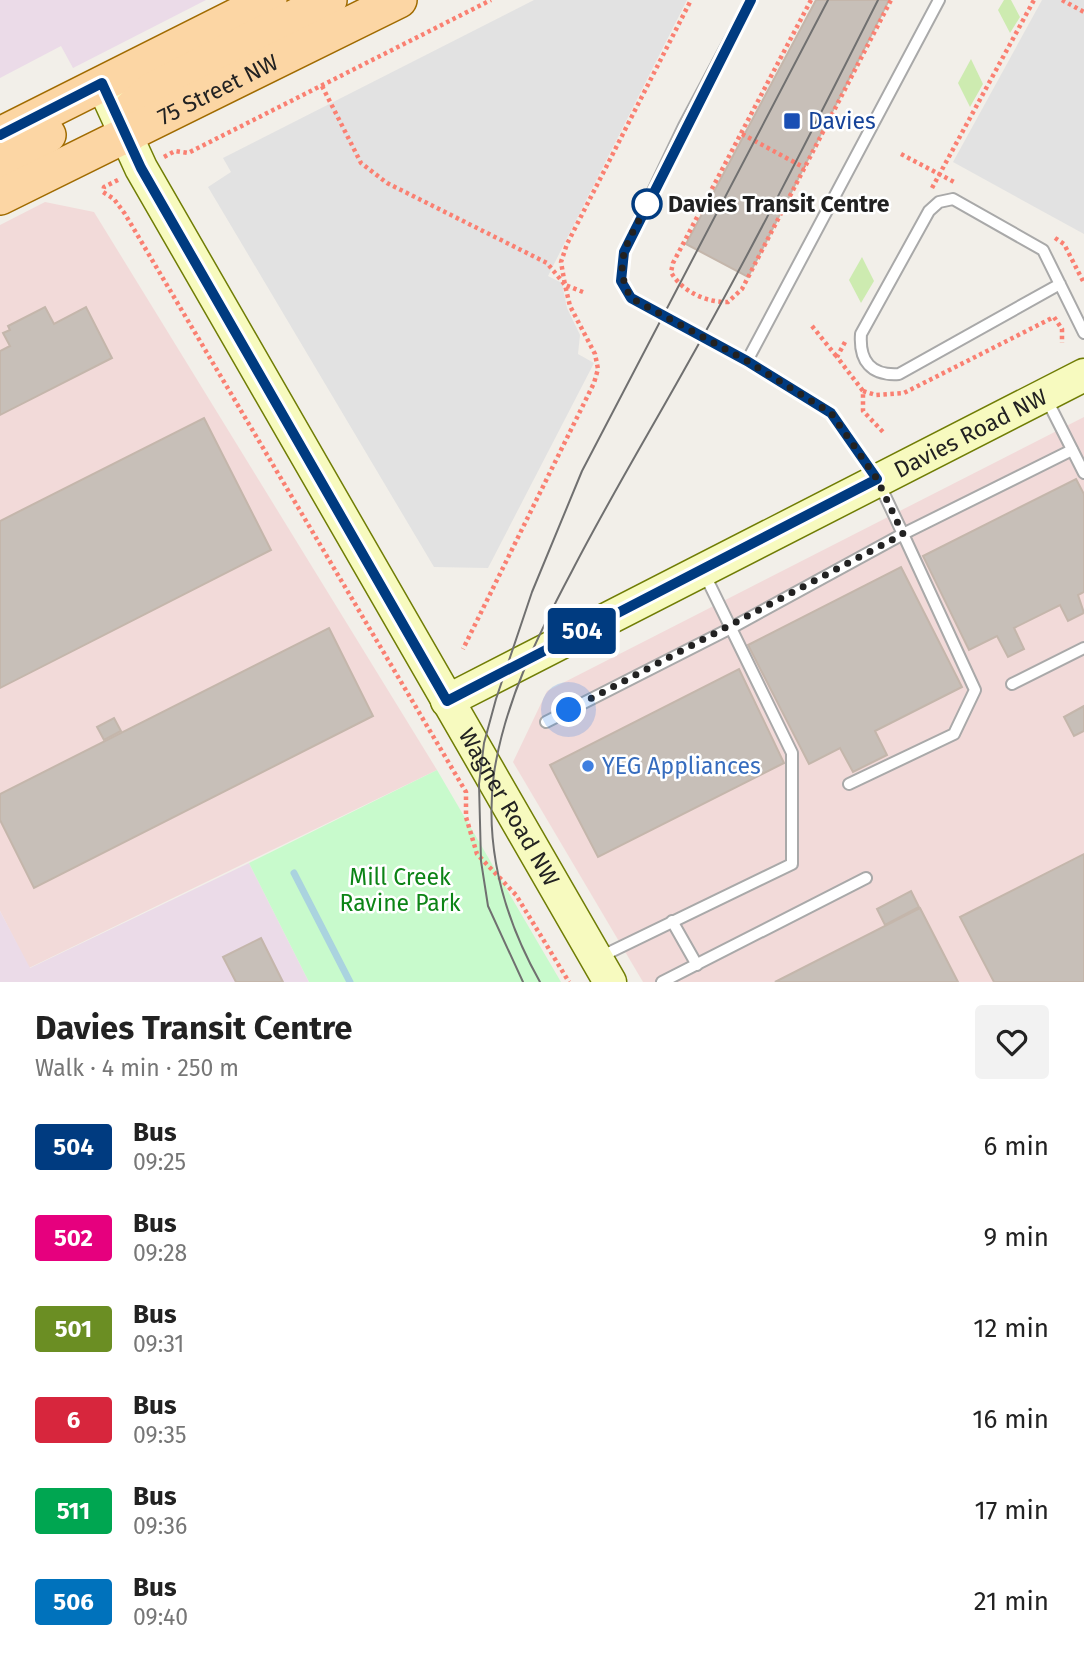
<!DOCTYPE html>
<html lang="en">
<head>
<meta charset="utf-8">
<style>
  :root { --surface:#fff; --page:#f2f2f2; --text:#222; --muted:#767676 }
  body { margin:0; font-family:"Fira Sans",sans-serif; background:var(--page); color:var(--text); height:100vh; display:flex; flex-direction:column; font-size:26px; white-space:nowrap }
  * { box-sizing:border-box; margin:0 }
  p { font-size:23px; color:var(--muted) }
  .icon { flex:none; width:38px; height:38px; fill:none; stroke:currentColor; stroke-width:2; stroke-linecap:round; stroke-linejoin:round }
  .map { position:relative; height:982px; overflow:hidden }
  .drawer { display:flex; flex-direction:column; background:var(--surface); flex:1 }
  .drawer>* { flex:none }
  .badge { padding:0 14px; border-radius:5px; font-size:24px; line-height:46px }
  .you { position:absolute; width:35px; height:35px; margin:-18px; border:5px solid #fff; border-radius:50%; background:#1a73e8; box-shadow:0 0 0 10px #1a73e833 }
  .map>.badge { position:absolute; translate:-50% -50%; box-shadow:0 0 0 4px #fff }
  .round { display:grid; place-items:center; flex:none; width:74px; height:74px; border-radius:7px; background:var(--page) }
  .headline { display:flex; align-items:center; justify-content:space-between; height:119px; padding:0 35px }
  h1 { font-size:33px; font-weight:700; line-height:52px }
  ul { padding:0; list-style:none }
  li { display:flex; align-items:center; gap:21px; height:91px; padding:0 35px }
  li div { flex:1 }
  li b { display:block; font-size:26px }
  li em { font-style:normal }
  li .badge { min-width:77px; font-weight:700; text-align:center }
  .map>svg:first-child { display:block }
</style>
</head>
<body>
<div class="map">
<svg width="1084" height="982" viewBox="0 0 1084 982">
  <rect width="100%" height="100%" fill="#f2efe9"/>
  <!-- commercial -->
  <g fill="#f2dad9">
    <polygon points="45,202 94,212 437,770 29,968 0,911 0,225"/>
    <polygon points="1084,417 1084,982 643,982 513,762 547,691"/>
  </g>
  <!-- industrial -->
  <g fill="#ebdbe8">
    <polygon points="0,0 206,0 73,68 61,46 0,78"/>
    <polygon points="249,863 309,982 0,982 0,911 30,968"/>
  </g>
  <!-- grass -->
  <g fill="#cdebb0">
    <polygon points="1004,0 1011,0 1020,17 1010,33 998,10"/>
    <polygon points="971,59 983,84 970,107 958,83"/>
    <polygon points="862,257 874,281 861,303 849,280"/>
  </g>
  <!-- park -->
  <polygon fill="#c8facc" points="437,770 561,982 309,982 249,863"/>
  <!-- parking -->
  <g fill="#e2e2e2">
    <polygon points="534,0 687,0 548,276 562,283 567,308 580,335 578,354 594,363 488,568 434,567 208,187 231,172 223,158"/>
    <polygon points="1042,0 1084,0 1084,234 953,162"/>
  </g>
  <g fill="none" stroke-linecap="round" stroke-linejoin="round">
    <!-- stream -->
    <polyline stroke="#aad3df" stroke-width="7" points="294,873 350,982"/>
  </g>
  <!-- building -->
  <g fill="#c7bfb8" stroke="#c4b6ab" stroke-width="2">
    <polygon points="816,0 889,0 748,277 686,244"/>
    <polygon points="45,307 54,324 86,307 112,358 0,415 0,351 10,346 3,333 10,330 8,326"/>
    <polygon points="204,418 271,550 0,688 0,521"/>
    <polygon points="1076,479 1084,494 1084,592 1078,595 1084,613 1068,621 1060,605 1014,628 1024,649 1008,657 997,636 969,650 923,556"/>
    <polygon points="901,567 962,687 875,731 887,755 853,772 840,748 809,764 748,645"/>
    <polygon points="329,628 373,716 34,888 0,820 0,794"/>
    <polygon points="739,669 784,763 598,857 550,765"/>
    <polygon points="1084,706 1084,731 1074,736 1064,717"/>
    <polygon points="114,718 121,731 104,740 97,727"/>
    <polygon points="1084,854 1084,982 994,982 960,917"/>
    <polygon points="911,891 919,907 885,925 877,909"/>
    <polygon points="920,908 958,982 775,982"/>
    <polygon points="261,938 283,982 236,982 223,957"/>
  </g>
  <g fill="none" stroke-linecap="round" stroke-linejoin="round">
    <defs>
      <g id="lane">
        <polyline points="751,0 684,126 624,252 621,281 631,298 747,361 831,413 877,479 903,534 1072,450"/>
        <path d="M1060,284L899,374C871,376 859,361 861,334L929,211L939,202L953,199L1043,250L1084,333"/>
        <polyline points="747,361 939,0"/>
        <polyline points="1046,398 1084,473"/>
        <polyline points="1012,684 1084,648"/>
        <polyline points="546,722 731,628 903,534 975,690 954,734 849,784"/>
        <polyline points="672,921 697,965"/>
        <polyline points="600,957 792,864 792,753 703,571"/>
        <polyline points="662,982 866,878"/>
      </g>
      <g id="secondary">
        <path id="s1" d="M102,83L141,168L610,982"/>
        <path id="s2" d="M447,701L1084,375"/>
      </g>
      <g id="primary">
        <polyline points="0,135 269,0"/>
        <polyline points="127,137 132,108 152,90 329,0"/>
        <polyline points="0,162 48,135"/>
        <path id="s3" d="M0,197L399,0"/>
      </g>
    </defs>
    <!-- lane casing -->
    <use href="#lane" stroke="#a9a9a9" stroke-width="14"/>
    <!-- secondary casing -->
    <use href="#secondary" stroke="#707d05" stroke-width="35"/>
    <!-- primary casing -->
    <use href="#primary" stroke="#a06b00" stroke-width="38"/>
    <!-- path -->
    <g stroke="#fa8072" stroke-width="4.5" stroke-dasharray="3.5 3.5" stroke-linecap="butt">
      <path d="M811,0L673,263L671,272C681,291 707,303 728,302L742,289L891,0"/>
      <polyline points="1062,0 1084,12"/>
      <polyline points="322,86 361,163 387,183 547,263 565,285 570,306 595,354 598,369 594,383 463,649"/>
      <polyline points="742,134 805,168"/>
      <polyline points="901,154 956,183"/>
      <polyline points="164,157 175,151 188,153 491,0"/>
      <polyline points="118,180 104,187 103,192 114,199 125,214 466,792 466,817 477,854 516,895 569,982"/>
      <polyline points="932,188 1034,0"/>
      <polyline points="1055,238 1064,244 1084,283"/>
      <polyline points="583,292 565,285 561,262 567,244 691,0"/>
      <polyline points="812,326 837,357"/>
      <polyline points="845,342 837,357 863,391 863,411 884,433"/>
      <polyline points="863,391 876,395 904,393 1054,317 1062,329 1062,343"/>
    </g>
    <!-- lane -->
    <use href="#lane" stroke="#fff" stroke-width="10"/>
    <!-- secondary -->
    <use href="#secondary" stroke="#f7fabf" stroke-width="32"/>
    <!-- primary -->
    <use href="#primary" stroke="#fcd6a4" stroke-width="35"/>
    <!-- tram -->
    <g stroke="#707070" stroke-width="2">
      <polyline points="523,982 488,906 481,861 479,784 484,743 496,699 532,592 582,471 828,0"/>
      <path d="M540,982C504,918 484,848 494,773C505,701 538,635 572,571C607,503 646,438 683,372C752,250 815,125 878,0"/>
    </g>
  </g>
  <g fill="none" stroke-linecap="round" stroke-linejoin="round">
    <defs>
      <polyline id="line" points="0,135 102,83 141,168 447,701 877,479 831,413 747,361 631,298 621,281 624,252 751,0"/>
    </defs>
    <!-- line casing -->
    <use href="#line" stroke="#fff" stroke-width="16"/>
    <!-- line -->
    <use href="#line" stroke="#003b80" stroke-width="10"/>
    <!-- walk -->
    <path stroke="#222" stroke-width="7" stroke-dasharray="0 12.6" d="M569,710L903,534L877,479L831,413L747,361L631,298C610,260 631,239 647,204"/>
  </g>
  <!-- markers -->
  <rect fill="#1a4fb4" stroke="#fff" stroke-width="2.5" x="783" y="112" width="18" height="18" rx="3.5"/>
  <circle fill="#fff" stroke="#003b80" stroke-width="3.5" cx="647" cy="204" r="14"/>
  <circle fill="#3f7fe0" stroke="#fff" stroke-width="2.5" cx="588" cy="766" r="7"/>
  <g text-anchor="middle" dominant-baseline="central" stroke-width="5" stroke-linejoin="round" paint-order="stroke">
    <!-- street labels -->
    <g font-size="23" fill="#222" stroke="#fff">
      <text stroke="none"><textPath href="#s3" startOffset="243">75 Street NW</textPath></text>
      <text stroke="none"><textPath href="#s2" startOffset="588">Davies Road NW</textPath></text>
      <text stroke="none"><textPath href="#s1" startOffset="831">Wagner Road NW</textPath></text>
    </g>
    <!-- transit labels -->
    <g font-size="23" fill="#164399" stroke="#fff" text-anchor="start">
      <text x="808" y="121">Davies</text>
    </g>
    <!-- stop labels -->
    <g font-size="23" font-weight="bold" fill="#222" stroke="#fff" text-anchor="start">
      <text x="668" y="204">Davies Transit Centre</text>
    </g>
    <!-- shop labels -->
    <g font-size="23" fill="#366cbe" stroke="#fff" text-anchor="start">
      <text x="602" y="766">YEG Appliances</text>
    </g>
    <!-- park labels -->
    <g font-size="23" fill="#0c8416" stroke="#fff">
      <text x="400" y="877">Mill Creek<tspan x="400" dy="26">Ravine Park</tspan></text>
    </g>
  </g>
</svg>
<div class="you" style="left:569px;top:710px"></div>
<b class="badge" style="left:582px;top:631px;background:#003b80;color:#fff">504</b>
</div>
<section class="drawer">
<div class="headline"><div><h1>Davies Transit Centre</h1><p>Walk · 4 min · 250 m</p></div><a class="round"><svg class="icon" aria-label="heart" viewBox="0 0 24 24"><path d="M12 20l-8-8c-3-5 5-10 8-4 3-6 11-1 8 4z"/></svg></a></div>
<ul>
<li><span class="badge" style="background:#003b80;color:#fff">504</span><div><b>Bus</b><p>09:25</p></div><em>6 min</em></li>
<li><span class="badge" style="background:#e6007e;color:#fff">502</span><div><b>Bus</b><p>09:28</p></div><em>9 min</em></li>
<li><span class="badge" style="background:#6b8e23;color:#fff">501</span><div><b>Bus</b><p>09:31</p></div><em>12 min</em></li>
<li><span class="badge" style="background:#d7263d;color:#fff">6</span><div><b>Bus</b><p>09:35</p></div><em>16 min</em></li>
<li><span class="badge" style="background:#00a651;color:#fff">511</span><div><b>Bus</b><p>09:36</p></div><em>17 min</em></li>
<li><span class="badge" style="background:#0072bc;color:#fff">506</span><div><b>Bus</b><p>09:40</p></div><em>21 min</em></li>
</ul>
</section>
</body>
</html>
